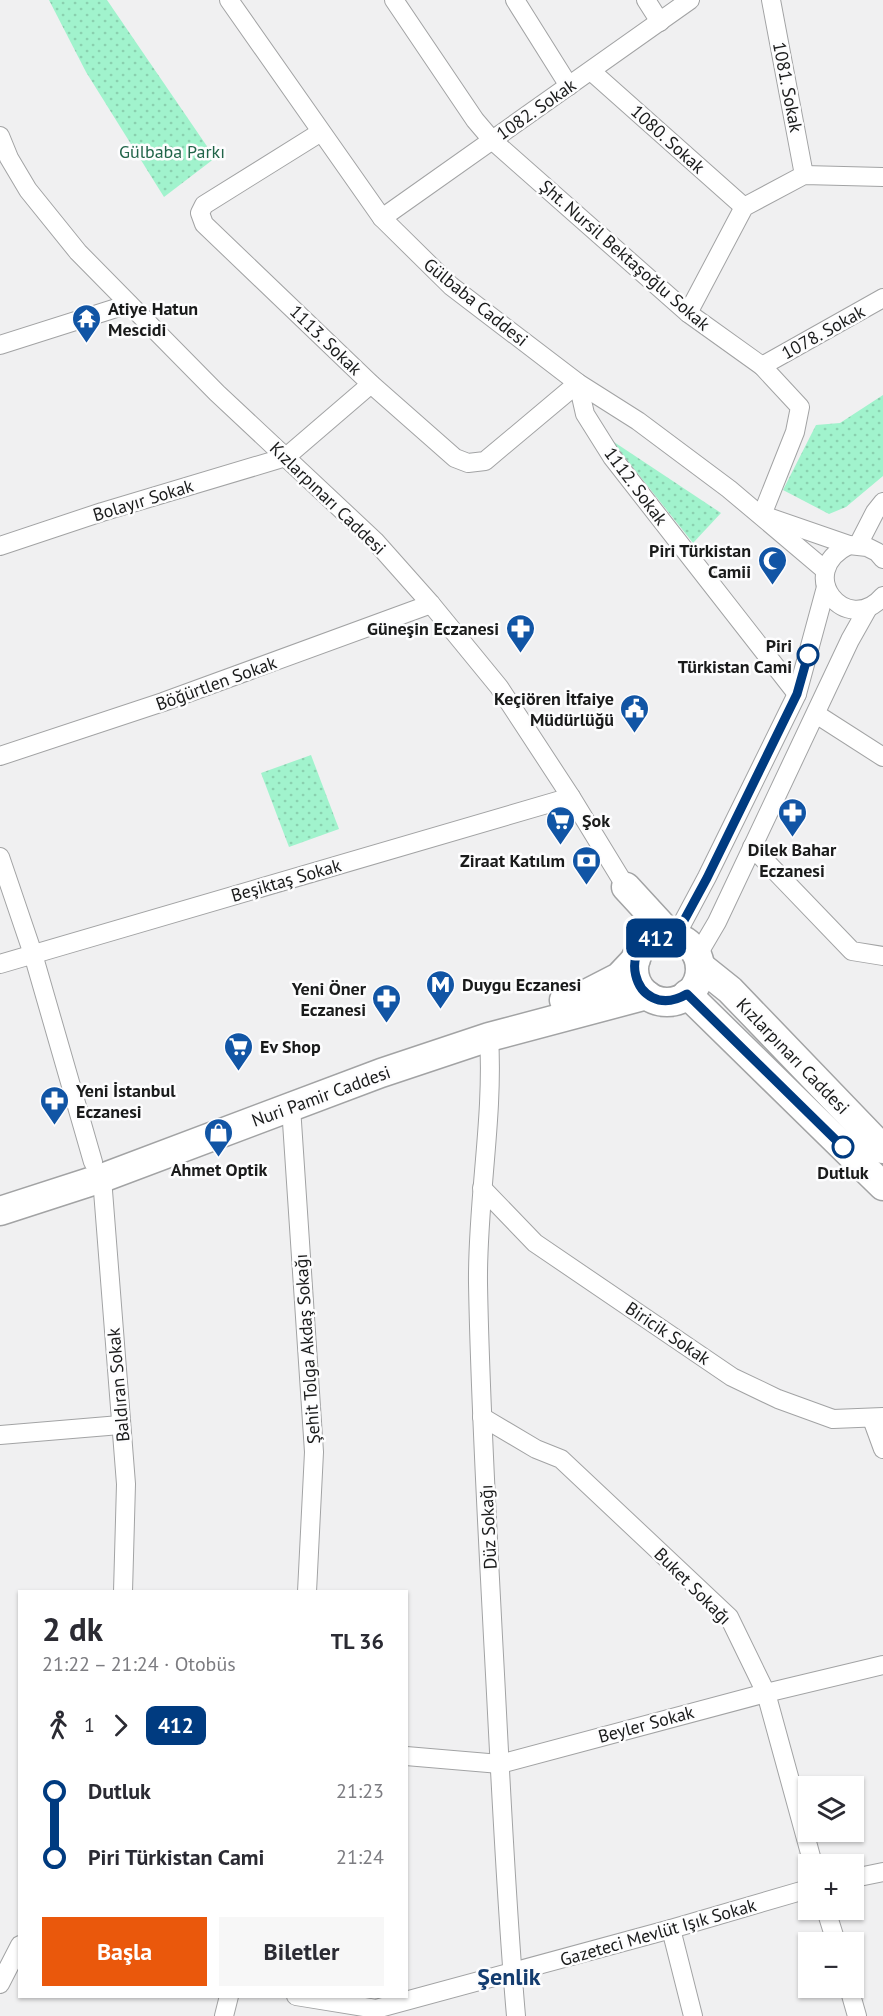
<!DOCTYPE html>
<html lang="tr">
<head>
<meta charset="utf-8">
<style>
  :root { --surface:#fff; --page:#f7f7f7; --text:#2b2b33; --muted:#7c7c81; --accent:#ea580c }
  body { margin:0; font-family:"PT Sans",sans-serif; background:var(--page); color:var(--text); height:100vh; display:flex; flex-direction:column; font-size:22px; white-space:nowrap }
  * { box-sizing:border-box; margin:0 }
  p { font-size:20px; color:var(--muted) }
  .icon { flex:none; width:33px; height:33px; fill:none; stroke:currentColor; stroke-width:2; stroke-linecap:round; stroke-linejoin:round }
  .map { position:relative; flex:1; overflow:hidden }
  .sheet { position:absolute; left:18px; top:1590px; width:390px; height:408px; display:flex; flex-direction:column; background:var(--surface); border-radius:0px; box-shadow:0 2px 4px #0004 }
  .sheet>* { flex:none }
  .badge { padding:0 12px; border-radius:9px; font-size:21px; line-height:39px }
  .tools { position:absolute; left:798px; top:1776px; display:grid; gap:12px }
  .tools a { display:grid; place-items:center; width:66px; height:66px; border-radius:0px; background:var(--surface); box-shadow:0 2px 4px #0004; font-size:30px }
  .map>.badge { position:absolute; translate:-50% -50%; box-shadow:0 0 0 3px #fff }
  .legs { display:flex; align-items:center; gap:9px; height:66px; padding:0 24px; font-size:20px }
  .legs p { margin-inline-start:auto }
  .summary { display:flex; align-items:center; justify-content:space-between; height:102px; padding:0 24px }
  h1 { font-size:33px; font-weight:700; line-height:45px }
  .action { display:flex; gap:12px; margin-top:auto; padding:12px 24px }
  .action a { flex:1; height:69px; border-radius:0px; background:var(--accent); color:#fff; font-size:24px; font-weight:700; line-height:69px; text-align:center }
  .action a+a { background:var(--page); color:var(--text) }
  ul { padding:0 24px; list-style:none }
  li { display:flex; align-items:center; gap:21px; height:66px; font-size:22px }
  li i { display:grid; place-items:center; width:9px; height:100%; margin:0 8px; background:currentColor }
  li i::after { content:''; width:15px; height:15px; margin:-8px; border:4px solid; border-radius:50%; background:var(--surface) }
  li p { margin-inline-start:auto }
  li:first-child i { background:linear-gradient(#0000 50%,currentColor 0) }
  li:last-child i { background:linear-gradient(currentColor 50%,#0000 0) }
  .map>svg:first-child { display:block }
</style>
</head>
<body>
<div class="map">
<svg width="883" height="2016" viewBox="0 0 883 2016">
  <defs>
    <pattern id="grass-dots" width="8" height="8" patternUnits="userSpaceOnUse" patternTransform="scale(1.5)"><rect width="8" height="8" fill="#a1f3cd"/><path d="M2 2h.1M6 6h.1" fill="none" stroke="#8ad0af" stroke-width="1.8" stroke-linecap="round"/></pattern>
  </defs>
  <rect width="100%" height="100%" fill="#f0f0f1"/>
  <!-- grass -->
  <g fill="url(#grass-dots)">
    <polygon points="49,0 107,0 215,158 164,197 86,72"/>
    <polygon points="883,395 883,476 846,507 829,514 783,490 816,425 840,423"/>
    <polygon points="611,440 721,513 693,543"/>
    <polygon points="311,755 339,829 289,847 261,773"/>
  </g>
  <g fill="none" stroke-linecap="round" stroke-linejoin="round">
    <defs>
      <g id="street">
        <polyline points="229,0 382,218 451,286 578,383 638,421 729,489 825,570"/>
        <polyline points="394,0 475,120 492,140 688,313 762,366 800,407 795,432 762,515"/>
        <polyline points="515,0 569,86"/>
        <polyline points="646,0 660,22"/>
        <polyline points="771,0 804,175"/>
        <polyline points="591,71 744,207"/>
        <polyline points="321,132 204,205 200,213 204,224 371,384 455,458 468,463 485,461 578,383 585,414 612,457 797,694"/>
        <polyline points="0,136 9,158 28,190 78,252 217,393 375,541 431,604 499,687 571,797 626,887"/>
        <polyline points="382,218 690,0"/>
        <polyline points="688,313 744,207 804,175 883,177"/>
        <polyline points="0,345 129,304"/>
        <polyline points="762,366 883,298"/>
        <polyline points="768,517 849,545 867,547 877,552 883,559"/>
        <path d="M849,545C793,573 847,638 883,596"/>
        <polyline points="858,545 875,512 883,502"/>
        <polyline points="0,546 102,512 286,457 371,384"/>
        <polyline points="816,714 883,757"/>
        <polyline points="0,756 163,702 431,604"/>
        <polyline points="752,847 852,951 883,956"/>
        <polyline points="0,857 33,954 93,1162"/>
        <polyline points="675,937 707,877 797,694 826,587"/>
        <polyline points="697,956 717,922 850,640 868,608"/>
        <polyline points="0,964 571,797"/>
        <path d="M489,1037C494,1118 477,1201 478,1283C480,1401 487,1519 493,1637C500,1764 505,1890 516,2016"/>
        <polyline points="291,1107 314,1452 307,1592"/>
        <polyline points="102,1178 126,1484 123,1592"/>
        <polyline points="482,1188 535,1243 732,1377 778,1399 833,1419 883,1417"/>
        <polyline points="482,1417 536,1449 561,1459 729,1617 766,1693 813,1864"/>
        <polyline points="872,1419 883,1449"/>
        <polyline points="0,1435 120,1425"/>
        <polyline points="406,1756 500,1764 766,1693 883,1665"/>
        <polyline points="854,1878 883,1872"/>
        <polyline points="826,1910 836,1942"/>
        <polyline points="671,1929 693,2016"/>
        <polyline points="0,1984 20,1945"/>
        <polyline points="849,1988 857,2016"/>
        <polyline points="296,1996 376,2009 671,1929 808,1889"/>
        <polyline points="224,2016 229,1996"/>
      </g>
      <g id="primary">
        <polyline points="626,887 672,937"/>
        <circle cx="667" cy="969" r="33"/>
        <polyline points="700,966 730,990 883,1149"/>
        <polyline points="687,994 883,1186"/>
        <polyline points="564,1000 584,995 619,977 636,959"/>
        <polyline points="0,1211 102,1178 381,1073 489,1037 647,995"/>
      </g>
    </defs>
    <!-- street casing -->
    <use href="#street" stroke="#a2a3a4" stroke-width="20"/>
    <!-- primary casing -->
    <use href="#primary" stroke="#a2a3a4" stroke-width="31"/>
    <!-- street -->
    <use href="#street" stroke="#fff" stroke-width="18"/>
    <!-- primary -->
    <use href="#primary" stroke="#fff" stroke-width="28"/>
  </g>
  <g fill="none" stroke-linecap="round" stroke-linejoin="round">
    <defs>
      <path id="line-1" d="M808,655L797,694L707,878L675,937C609,930 632,1026 687,994L843,1147"/>
    </defs>
    <!-- line-1 casing -->
    <use href="#line-1" stroke="#fff" stroke-width="14"/>
    <!-- line-1 -->
    <use href="#line-1" stroke="#003b80" stroke-width="9"/>
  </g>
  <!-- icons -->
  <defs>
    <symbol id="temple-pin" viewBox="-11 -11 22 30"><path d="M0 17L-7.5 6A9.5 9.5 0 1 1 7.5 6Z" fill="#1155a5" stroke="#fdfdfe"/><path d="M0-6L5-2H3V0L6.5 2.5H4V6H1.5V3h-3V6H-4V2.5H-6.5L-3 0V-2H-5Z" fill="#fff"/></symbol>
    <symbol id="mosque-pin" viewBox="-11 -11 22 30"><path d="M0 17L-7.5 6A9.5 9.5 0 1 1 7.5 6Z" fill="#1155a5" stroke="#fdfdfe"/><path d="M3.5-4.9A6 6 0 1 0 3.5 4.9A5 5 0 1 1 3.5-4.9Z" fill="#fff"/></symbol>
    <symbol id="pharmacy-pin" viewBox="-11 -11 22 30"><path d="M0 17L-7.5 6A9.5 9.5 0 1 1 7.5 6Z" fill="#1155a5" stroke="#fdfdfe"/><path d="M-2-6h4v4h4v4h-4v4h-4v-4h-4v-4h4Z" fill="#fff"/></symbol>
    <symbol id="civic-pin" viewBox="-11 -11 22 30"><path d="M0 17L-7.5 6A9.5 9.5 0 1 1 7.5 6Z" fill="#1155a5" stroke="#fdfdfe"/><path d="M-.6-6.5H3V-4.5H.6V-3L4-1V1h2V6H-6V1h2V-1L-.6-3ZM-1.2 2.5V6h2.4V2.5Z" fill="#fff"/></symbol>
    <symbol id="supermarket-pin" viewBox="-11 -11 22 30"><path d="M0 17L-7.5 6A9.5 9.5 0 1 1 7.5 6Z" fill="#1155a5" stroke="#fdfdfe"/><path d="M-6-5.5h2.5l.6 2H6L4.5 2H-2.5L-4.4-4H-6ZM-1.5 3.2a1.3 1.3 0 1 0 .1 0ZM3 3.2a1.3 1.3 0 1 0 .1 0Z" fill="#fff"/></symbol>
    <symbol id="bank-pin" viewBox="-11 -11 22 30"><path d="M0 17L-7.5 6A9.5 9.5 0 1 1 7.5 6Z" fill="#1155a5" stroke="#fdfdfe"/><path d="M-6-4H6V4H-6ZM0-2.3a2.3 2.3 0 1 0 0 4.6a2.3 2.3 0 1 0 0-4.6Z" fill="#fff"/></symbol>
    <symbol id="metro-pin" viewBox="-11 -11 22 30"><path d="M0 17L-7.5 6A9.5 9.5 0 1 1 7.5 6Z" fill="#1155a5" stroke="#fdfdfe"/><path d="M-5.5 5V-5H-3L0 0L3-5H5.5V5H3V-.5L0 4L-3-.5V5Z" fill="#fff"/></symbol>
    <symbol id="shop-pin" viewBox="-11 -11 22 30"><path d="M0 17L-7.5 6A9.5 9.5 0 1 1 7.5 6Z" fill="#1155a5" stroke="#fdfdfe"/><path d="M-5-2.5h2.3a2.7 3.5 0 0 1 5.4 0H5L5.5 6h-11ZM-1.5-2.5h3a1.5 2.3 0 0 0-3 0Z" fill="#fff"/></symbol>
  </defs>
  <g fill-rule="evenodd">
    <use href="#temple-pin" x="70" y="302" width="33" height="45"/>
    <use href="#mosque-pin" x="756" y="544" width="33" height="45"/>
    <use href="#pharmacy-pin" x="504" y="612" width="33" height="45"/>
    <use href="#civic-pin" x="618" y="692" width="33" height="45"/>
    <use href="#pharmacy-pin" x="776" y="796" width="33" height="45"/>
    <use href="#supermarket-pin" x="544" y="804" width="33" height="45"/>
    <use href="#bank-pin" x="570" y="844" width="33" height="45"/>
    <use href="#metro-pin" x="424" y="968" width="33" height="45"/>
    <use href="#pharmacy-pin" x="370" y="982" width="33" height="45"/>
    <use href="#supermarket-pin" x="222" y="1030" width="33" height="45"/>
    <use href="#pharmacy-pin" x="38" y="1084" width="33" height="45"/>
    <use href="#shop-pin" x="202" y="1116" width="33" height="45"/>
  </g>
  <!-- markers -->
  <g fill="#fff" stroke="#003b80" stroke-width="3">
    <circle cx="808" cy="655" r="10"/>
    <circle cx="843" cy="1147" r="10"/>
  </g>
  <g text-anchor="middle" dominant-baseline="central" stroke-width="5" stroke-linejoin="round" paint-order="stroke">
    <!-- street labels -->
    <g font-size="18" fill="#1a1b1b" stroke="#fdfdfe">
      <text transform="translate(788 87) rotate(79)">1081. Sokak</text>
      <text transform="translate(536 109) rotate(-35)">1082. Sokak</text>
      <text transform="translate(668 139) rotate(42)">1080. Sokak</text>
      <text transform="translate(625 255) rotate(41)">Şht. Nursil Bektaşoğlu Sokak</text>
      <text transform="translate(476 302) rotate(39)">Gülbaba Caddesi</text>
      <text transform="translate(823 332) rotate(-29)">1078. Sokak</text>
      <text transform="translate(326 340) rotate(44)">1113. Sokak</text>
      <text transform="translate(636 486) rotate(53)">1112. Sokak</text>
      <text transform="translate(328 498) rotate(44)">Kızlarpınarı Caddesi</text>
      <text transform="translate(143 500) rotate(-17)">Bolayır Sokak</text>
      <text transform="translate(216 683) rotate(-20)">Böğürtlen Sokak</text>
      <text transform="translate(286 880) rotate(-16)">Beşiktaş Sokak</text>
      <text transform="translate(793 1056) rotate(46)">Kızlarpınarı Caddesi</text>
      <text transform="translate(321 1096) rotate(-20)">Nuri Pamir Caddesi</text>
      <text transform="translate(668 1333) rotate(34)">Biricik Sokak</text>
      <text transform="translate(307 1349) rotate(-94)">Şehit Tolga Akdaş Sokağı</text>
      <text transform="translate(118 1385) rotate(-95)">Baldıran Sokak</text>
      <text transform="translate(488 1527) rotate(-93)">Düz Sokağı</text>
      <text transform="translate(693 1586) rotate(45)">Buket Sokağı</text>
      <text transform="translate(646 1724) rotate(-15)">Beyler Sokak</text>
      <text transform="translate(658 1932) rotate(-16)">Gazeteci Mevlüt Işık Sokak</text>
    </g>
    <!-- park labels -->
    <g font-size="18" fill="#216449" stroke="#fdfdfe">
      <text x="172" y="151">Gülbaba Parkı</text>
    </g>
    <!-- poi labels -->
    <g font-size="18" font-weight="bold" fill="#1a1b1b" stroke="#fdfdfe" text-anchor="start">
      <text x="108" y="308">Atiye Hatun<tspan x="108" dy="21">Mescidi</tspan></text>
      <text x="751" y="550" text-anchor="end">Piri Türkistan<tspan x="751" dy="21">Camii</tspan></text>
      <text x="499" y="628" text-anchor="end">Güneşin Eczanesi</text>
      <text x="614" y="698" text-anchor="end">Keçiören İtfaiye<tspan x="614" dy="21">Müdürlüğü</tspan></text>
      <text x="582" y="820">Şok</text>
      <text x="792" y="849" text-anchor="middle">Dilek Bahar<tspan x="792" dy="21">Eczanesi</tspan></text>
      <text x="565" y="860" text-anchor="end">Ziraat Katılım</text>
      <text x="462" y="984">Duygu Eczanesi</text>
      <text x="366" y="988" text-anchor="end">Yeni Öner<tspan x="366" dy="21">Eczanesi</tspan></text>
      <text x="260" y="1046">Ev Shop</text>
      <text x="76" y="1090">Yeni İstanbul<tspan x="76" dy="21">Eczanesi</tspan></text>
      <text x="219" y="1169" text-anchor="middle">Ahmet Optik</text>
    </g>
    <!-- stop labels -->
    <g font-size="18" font-weight="bold" fill="#1a1b1b" stroke="#fdfdfe" text-anchor="end">
      <text x="792" y="645">Piri<tspan x="792" dy="21">Türkistan Cami</tspan></text>
      <text x="843" y="1172" text-anchor="middle">Dutluk</text>
    </g>
    <!-- district labels -->
    <g font-size="24" font-weight="bold" fill="#133c6f" stroke="#fdfdfe">
      <text x="509" y="1976">Şenlik</text>
    </g>
  </g>
</svg>
<div class="tools">
<a><svg class="icon" aria-label="layers" viewBox="0 0 24 24"><path d="M12 4l9 5-9 5-9-5zM3 14l9 5 9-5"/></svg></a>
<a>+</a>
<a>−</a>
</div>
<b class="badge" style="left:656px;top:938px;background:#003b80;color:#fff">412</b>
<section class="sheet">
<div class="summary"><div><h1>2 dk</h1><p>21:22 – 21:24 · Otobüs</p></div><b>TL 36</b></div>
<div class="legs"><svg class="icon" aria-label="walk" viewBox="0 0 24 24"><circle cx="13" cy="4" r="2"/><path d="M13 8l-2 6 4 7M11 14l-3 7M7 12l3-4h3l4 4"/></svg>1<svg class="icon" aria-label="forward" viewBox="0 0 24 24"><path d="M9 5l7 7-7 7"/></svg><b class="badge" style="background:#003b80;color:#fff">412</b></div>
<ul>
<li><i style="color:#003b80"></i><b>Dutluk</b><p>21:23</p></li>
<li><i style="color:#003b80"></i><b>Piri Türkistan Cami</b><p>21:24</p></li>
</ul>
<div class="action"><a>Başla</a><a>Biletler</a></div>
</section>
</div>
</body>
</html>
